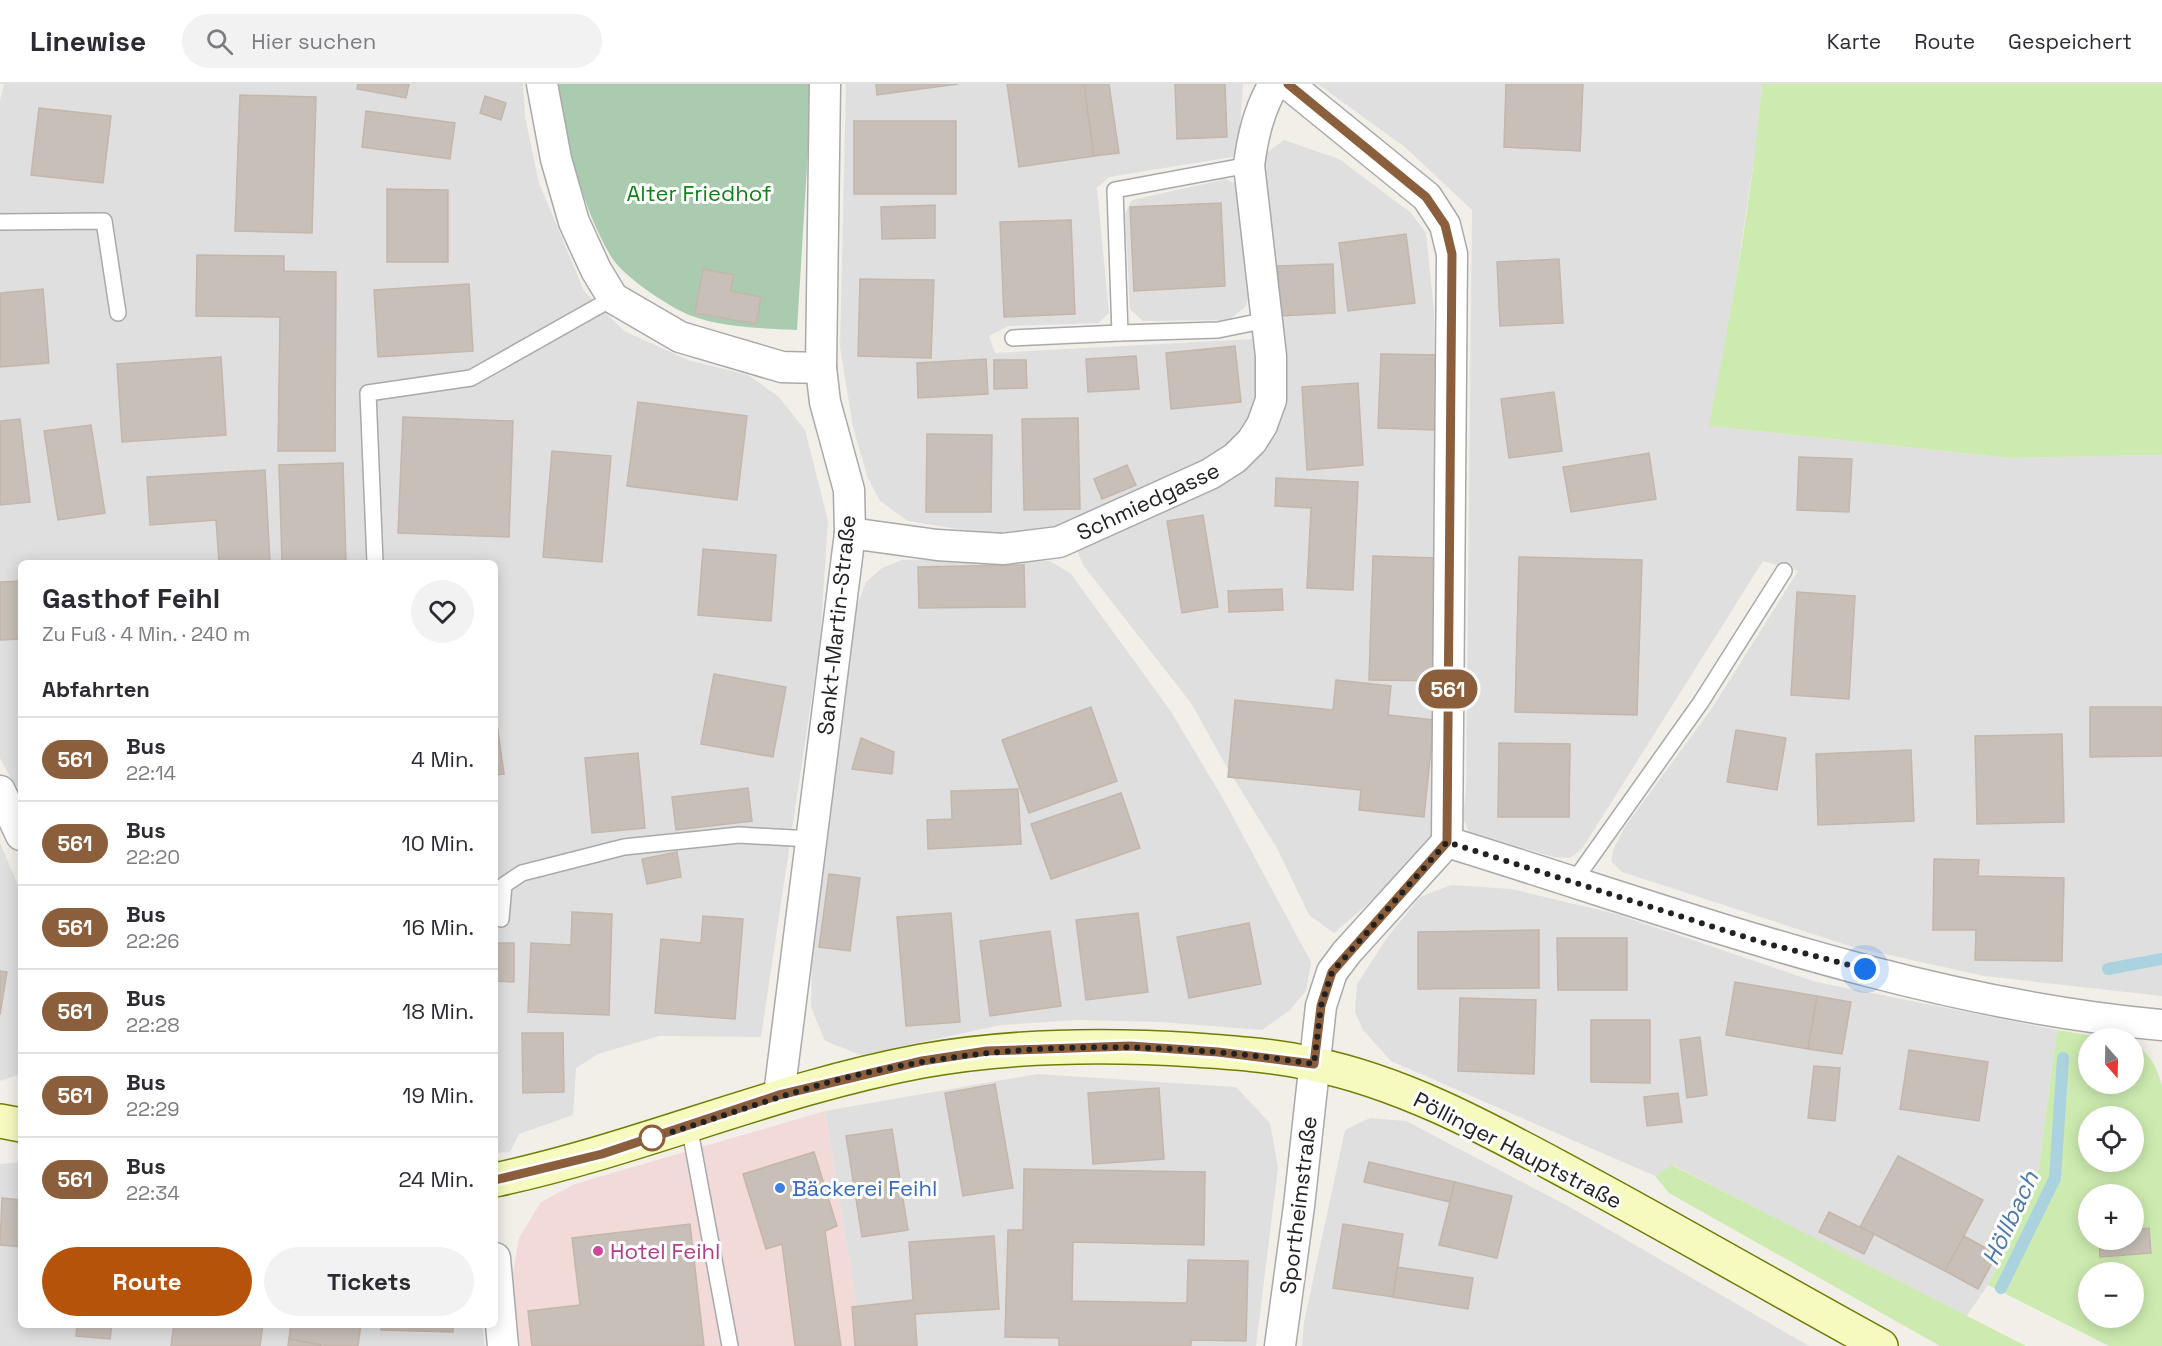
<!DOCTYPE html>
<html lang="de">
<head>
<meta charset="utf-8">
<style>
  :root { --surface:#fff; --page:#f2f2f3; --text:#2b2b33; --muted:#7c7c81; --line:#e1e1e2; --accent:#b45309 }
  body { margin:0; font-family:"Space Grotesk",sans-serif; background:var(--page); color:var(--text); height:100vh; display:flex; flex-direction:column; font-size:22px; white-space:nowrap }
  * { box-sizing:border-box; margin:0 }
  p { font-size:20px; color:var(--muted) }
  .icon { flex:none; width:33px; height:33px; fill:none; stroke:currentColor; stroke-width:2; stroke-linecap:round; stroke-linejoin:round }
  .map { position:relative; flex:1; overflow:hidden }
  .sheet { position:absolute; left:18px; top:476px; width:480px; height:768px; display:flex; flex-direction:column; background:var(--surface); border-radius:9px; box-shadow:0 3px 15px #0003 }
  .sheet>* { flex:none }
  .badge { padding:0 12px; border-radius:20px; font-size:21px; line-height:39px }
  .needle { width:39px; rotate:160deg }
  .fabs { position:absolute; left:2078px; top:944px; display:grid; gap:12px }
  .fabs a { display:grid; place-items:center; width:66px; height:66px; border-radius:50%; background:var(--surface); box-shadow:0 3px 15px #0003; font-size:30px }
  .you { position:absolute; width:30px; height:30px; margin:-15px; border:4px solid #fff; border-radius:50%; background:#1a73e8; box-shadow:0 0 0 9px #1a73e833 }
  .map>.badge { position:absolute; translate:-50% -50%; box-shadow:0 0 0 3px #fff }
  h2 { padding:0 24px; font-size:22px; line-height:54px }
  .round { display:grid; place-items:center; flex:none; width:63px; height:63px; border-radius:32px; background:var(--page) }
  .head { display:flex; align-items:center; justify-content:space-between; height:102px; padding:0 24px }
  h1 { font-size:28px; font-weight:800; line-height:45px }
  .primary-button { display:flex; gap:12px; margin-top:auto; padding:12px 24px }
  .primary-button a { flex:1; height:69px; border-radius:36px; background:var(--accent); color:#fff; font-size:24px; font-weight:800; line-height:69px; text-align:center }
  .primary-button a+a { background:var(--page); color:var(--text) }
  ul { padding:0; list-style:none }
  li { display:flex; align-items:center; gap:18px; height:84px; padding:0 24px; border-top:2px solid var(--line) }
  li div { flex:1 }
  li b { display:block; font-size:22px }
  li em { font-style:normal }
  li .badge { min-width:66px; font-weight:700; text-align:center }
  header { display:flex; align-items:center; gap:36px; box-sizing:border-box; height:84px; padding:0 30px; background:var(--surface); border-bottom:2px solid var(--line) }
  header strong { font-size:28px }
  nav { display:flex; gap:33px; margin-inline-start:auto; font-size:21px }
  .search { width:420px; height:54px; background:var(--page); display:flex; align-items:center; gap:15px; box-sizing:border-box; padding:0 21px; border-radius:33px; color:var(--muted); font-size:22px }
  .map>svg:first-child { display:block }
</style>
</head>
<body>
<header>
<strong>Linewise</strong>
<div class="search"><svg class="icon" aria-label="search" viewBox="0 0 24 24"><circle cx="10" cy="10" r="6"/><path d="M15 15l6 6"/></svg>Hier suchen</div>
<nav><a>Karte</a><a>Route</a><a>Gespeichert</a></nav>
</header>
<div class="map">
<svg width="2162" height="1262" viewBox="0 0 2162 1262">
  <rect width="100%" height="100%" fill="#f2efe9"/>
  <!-- residential -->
  <g fill="#e0dfdf">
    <polygon points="4,0 523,0 525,33 539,99 584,207 624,247 688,276 748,291 779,313 805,346 828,437 820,558 761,953 659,952 598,970 576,984 573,1031 519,1050 510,1068 495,1069 495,478 21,478 20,711 0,674 0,17"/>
    <polygon points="846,0 1243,0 1238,72 1109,93 1097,104 1109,229 1098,239 1008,242 989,252 995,269 1254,255 1258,270 1259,321 1235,363 1054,447 1001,452 908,437 880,417 867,392 853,343 840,263"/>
    <polygon points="1318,0 1762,0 1757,55 1731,229 1710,342 2009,374 2162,371 2162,912 1984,892 1853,863 1622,788 1611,777 1614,764 1624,744 1712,624 1798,487 1763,477 1582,765 1570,774 1554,773 1469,748 1463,734 1466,707 1472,126 1406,64"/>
    <polygon points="1284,56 1339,75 1411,129 1426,149 1434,227 1436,737 1428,758 1391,800 1334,849 1309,831 1277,764 1229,687 1191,619 1083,481 1077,466 1273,346 1260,88 1265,70"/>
    <polygon points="1226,95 1242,103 1253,204 1245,223 1229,236 1143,237 1130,225 1125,130 1132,116"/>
    <polygon points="1029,475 1050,477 1071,490 1170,626 1225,718 1311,878 1306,907 1290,926 1262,946 1161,938 1078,936 1001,941 861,971 825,957 811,923 812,876 841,631 857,522 866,498 882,484 902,476"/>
    <polygon points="0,759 21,808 21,990 0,997"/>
    <polygon points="1451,801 1511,805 1616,830 1816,898 2057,946 2039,1084 2021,1131 1988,1201 1966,1233 1673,1081 1655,1092 1391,977 1363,946 1355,928 1357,900 1389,851 1420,813"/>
    <polygon points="1037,990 1236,1003 1270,1039 1278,1084 1256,1262 863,1262 825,1027"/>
    <polygon points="1370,1034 1406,1037 1568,1122 1809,1262 1302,1262 1304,1238 1345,1046"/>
    <polygon points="21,1078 21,1240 482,1240 485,1262 0,1262 0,1080"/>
  </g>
  <!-- commercial -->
  <polygon fill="#f2dad9" points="825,1027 863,1262 520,1262 512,1194 519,1154 541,1118 575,1100"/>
  <!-- grass -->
  <g fill="#cdebb0" fill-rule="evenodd">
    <path d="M1762,0H2162V371L2009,374L1709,342C1731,229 1752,115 1762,0Z"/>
    <path d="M2057,946L2107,954H2088V999H2133V959C2150,970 2157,982 2162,1002V1262H2109L1988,1201L2021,1131L2039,1084ZM2088,1032H2133V1077H2088ZM2088,1110H2133V1155H2088ZM2088,1188H2133V1233H2088Z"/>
    <polygon points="1672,1081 2026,1262 1940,1262 1669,1109 1655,1092"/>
  </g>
  <!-- cemetery -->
  <path fill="#aacbaf" d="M558,0H812L797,246C762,244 723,244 689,231C668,222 624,193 612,174C583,127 565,55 558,0Z"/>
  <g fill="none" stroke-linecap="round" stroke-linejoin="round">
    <!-- stream -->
    <g stroke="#aad3df" stroke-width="12">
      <polyline points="2108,885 2162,875"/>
      <polyline points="2001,1204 2055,1094 2063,974"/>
    </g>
  </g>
  <!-- building -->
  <g fill="#c7bfb8" stroke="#c4b6ab" stroke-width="1.5">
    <polygon points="358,0 409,0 406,14 357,5"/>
    <polygon points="876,0 958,0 877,11"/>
    <polygon points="1007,0 1084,0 1094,72 1019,83"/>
    <polygon points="1084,0 1109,0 1119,69 1094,72"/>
    <polygon points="1175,0 1225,0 1227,53 1177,55"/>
    <polygon points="1506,0 1583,0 1580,67 1504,63"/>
    <polygon points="240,11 316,13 312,149 235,147"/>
    <polygon points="485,12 506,19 501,36 480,29"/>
    <polygon points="39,24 111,32 103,99 31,91"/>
    <polygon points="366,27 455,39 450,75 362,63"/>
    <rect x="854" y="37" width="102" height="73"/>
    <polygon points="387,105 448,106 448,178 387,178"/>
    <polygon points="1221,119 1225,202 1134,207 1130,123"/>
    <polygon points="935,121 935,154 882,155 881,123"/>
    <polygon points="1071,136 1075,230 1004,233 1000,138"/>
    <polygon points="1406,150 1415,219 1348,227 1339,159"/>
    <polygon points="197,171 284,172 284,187 336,188 335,367 278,367 280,233 196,232"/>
    <polygon points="1559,175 1563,239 1500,242 1497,178"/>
    <polygon points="1333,180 1335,229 1280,232 1278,182"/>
    <polygon points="703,185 734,191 730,207 761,213 756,240 695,229"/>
    <polygon points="860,195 934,196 931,274 858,272"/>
    <polygon points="469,200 473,267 378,273 374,206"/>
    <polygon points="43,205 49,279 0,283 0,209"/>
    <polygon points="1235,262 1241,318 1171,325 1166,269"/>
    <polygon points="1381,270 1438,271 1435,346 1378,344"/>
    <polygon points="1136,272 1139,305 1088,308 1086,275"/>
    <polygon points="221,273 226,351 122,358 117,280"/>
    <polygon points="986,275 988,310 918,314 917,279"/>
    <polygon points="994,276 1026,276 1027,304 994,305"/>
    <polygon points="1358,299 1363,381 1307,386 1302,303"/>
    <polygon points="1554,308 1562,367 1509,374 1501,315"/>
    <polygon points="638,318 747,332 737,416 627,402"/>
    <polygon points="403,333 513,337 509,453 398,449"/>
    <polygon points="1078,334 1080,425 1024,426 1022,335"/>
    <polygon points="20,335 30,418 0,421 0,337"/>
    <polygon points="91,341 105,429 58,436 44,347"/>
    <polygon points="927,350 992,351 991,428 926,428"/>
    <polygon points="552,367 611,372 602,478 543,473"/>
    <polygon points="1649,369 1656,415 1571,428 1563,383"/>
    <polygon points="1799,373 1852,375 1849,428 1797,426"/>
    <polygon points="343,379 346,478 282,478 279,381"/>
    <polygon points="1127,381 1136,401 1102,415 1094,395"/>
    <polygon points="265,386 270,478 219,478 216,436 150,441 147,393"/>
    <polygon points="1276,394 1358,398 1353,506 1307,504 1311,424 1275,422"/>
    <polygon points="1203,431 1218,523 1182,529 1167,437"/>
    <polygon points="703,465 776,471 771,537 698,531"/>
    <polygon points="1373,472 1440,474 1436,597 1369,596"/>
    <polygon points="1519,473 1642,476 1637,631 1515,628"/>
    <polygon points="1024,481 1025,523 919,524 918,483"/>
    <polygon points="21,497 21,555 0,556 0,498"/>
    <polygon points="1282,505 1283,526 1229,528 1228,507"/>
    <polygon points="1797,508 1855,512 1849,615 1791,611"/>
    <polygon points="714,590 786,603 773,673 701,660"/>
    <polygon points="1336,596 1391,602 1388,631 1434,636 1424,733 1359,726 1361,706 1228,693 1235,616 1333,626"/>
    <polygon points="1091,623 1117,697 1029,729 1002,656"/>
    <polygon points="2090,623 2162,623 2162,672 2090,673"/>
    <polygon points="495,626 504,690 495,691"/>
    <polygon points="1736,646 1786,654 1777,706 1727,698"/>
    <polygon points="2062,650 2064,738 1977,740 1975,652"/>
    <polygon points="861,654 894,668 892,690 852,685"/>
    <polygon points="1499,659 1570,660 1569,733 1498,733"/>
    <polygon points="1911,666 1914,737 1818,741 1816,670"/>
    <polygon points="638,669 645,744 592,749 585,674"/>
    <polygon points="748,704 752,737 676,746 672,713"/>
    <polygon points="1018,705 1021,760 928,765 927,736 952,735 951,707"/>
    <polygon points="1121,709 1140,764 1051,795 1031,740"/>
    <polygon points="677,768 681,793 647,800 642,775"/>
    <polygon points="1934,775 1979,776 1978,792 2064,794 2062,877 1975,876 1976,846 1933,846"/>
    <polygon points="829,790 860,794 850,867 819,863"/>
    <polygon points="572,828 612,830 609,931 528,928 531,859 571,861"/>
    <polygon points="951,829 960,938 906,942 897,833"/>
    <polygon points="1138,829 1148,908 1086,916 1076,836"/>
    <polygon points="703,832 743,835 735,935 655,929 661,855 701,859"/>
    <polygon points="1249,839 1261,900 1189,914 1177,853"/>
    <polygon points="1539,846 1539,904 1418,905 1418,848"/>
    <polygon points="1050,847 1061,922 990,932 980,857"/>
    <polygon points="1557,854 1627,854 1627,906 1558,906"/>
    <polygon points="495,859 514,859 514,898 495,897"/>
    <polygon points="0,887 7,888 0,931"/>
    <polygon points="1735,898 1817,912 1808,965 1726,951"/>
    <polygon points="1817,912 1851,918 1842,970 1808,965"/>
    <polygon points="1460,914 1536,916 1534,990 1458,987"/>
    <polygon points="1591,936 1650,936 1650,999 1591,998"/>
    <polygon points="522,949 563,949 564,1008 523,1009"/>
    <polygon points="1700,953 1707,1011 1687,1014 1680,956"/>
    <polygon points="1909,966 1988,978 1979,1037 1900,1025"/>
    <polygon points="1814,982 1840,984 1835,1037 1808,1034"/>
    <polygon points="995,1000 1013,1104 963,1112 945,1009"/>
    <polygon points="1159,1004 1164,1075 1093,1080 1088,1009"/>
    <polygon points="1678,1009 1682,1038 1647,1042 1644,1013"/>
    <polygon points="892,1045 908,1146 862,1153 846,1052"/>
    <polygon points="814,1068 837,1142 825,1147 841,1262 795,1262 782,1160 766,1165 743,1090"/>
    <polygon points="1898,1072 1983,1116 1945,1187 1860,1143"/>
    <polygon points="1369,1078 1455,1098 1450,1118 1364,1098"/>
    <polygon points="1024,1085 1205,1088 1204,1161 1073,1158 1072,1217 1187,1219 1188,1176 1248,1177 1246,1257 1191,1256 1191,1262 1059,1262 1059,1254 1005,1253 1008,1146 1023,1146"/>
    <polygon points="1455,1098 1512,1112 1497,1174 1439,1161"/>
    <polygon points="2,1114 21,1116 21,1163 0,1161"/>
    <polygon points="1829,1128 1874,1150 1864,1170 1819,1148"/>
    <polygon points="690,1140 704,1262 532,1262 528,1227 580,1221 572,1154"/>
    <polygon points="1343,1140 1403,1150 1393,1213 1333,1204"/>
    <polygon points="2149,1144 2151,1169 2100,1173 2099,1155 2133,1155 2133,1146"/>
    <polygon points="994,1152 999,1225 915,1230 917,1262 855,1262 852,1223 913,1216 909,1158"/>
    <polygon points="1964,1152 1997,1170 1978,1205 1945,1187"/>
    <polygon points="1397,1183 1473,1194 1468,1225 1393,1213"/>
    <polygon points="77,1240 112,1240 110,1255 76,1252"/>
    <polygon points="174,1240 263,1240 260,1262 171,1262"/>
    <polygon points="291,1240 361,1240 358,1262 329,1262 289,1255"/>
    <polygon points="382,1240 453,1240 453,1248 381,1246"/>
    <polygon points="289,1255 321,1261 321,1262 288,1262"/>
  </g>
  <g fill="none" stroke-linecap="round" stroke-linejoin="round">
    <defs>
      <g id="lane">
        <polyline points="1249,81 1115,106 1120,249 1218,246 1267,236"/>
        <polyline points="0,138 104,137 118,229"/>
        <polyline points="1013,254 1120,249"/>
        <polyline points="375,478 368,309 471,294 613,214"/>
        <polyline points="1574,797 1701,618 1784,487"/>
        <polyline points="501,835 504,801 522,789 624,763 739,751 811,755"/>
        <polyline points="689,1041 730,1262"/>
      </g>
      <g id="street">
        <polyline points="542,0 556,75 574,138 596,186 613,214 680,253 782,283 821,284"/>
        <path d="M850,449L937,461L1003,465L1059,458L1210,390L1235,374L1252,357L1262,341L1271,316V272L1249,81C1253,51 1259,26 1274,0"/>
        <polyline points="0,707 21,751"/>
        <path d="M1447,758C1681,830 1915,919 2162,941"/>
        <polyline points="779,1011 850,449 849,406 825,318 821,284 825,0"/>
        <polyline points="495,1174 503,1262"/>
        <polyline points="1280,1262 1299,1122 1321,922 1332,888 1347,868 1447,758 1452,170 1445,141 1427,113 1288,0"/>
      </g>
      <g id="secondary">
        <polyline points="0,1037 21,1041"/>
        <path d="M495,1096C640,1065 776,1004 922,977C1012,961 1104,960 1195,966C1234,969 1274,971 1312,980C1406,999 1493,1048 1577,1093C1679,1148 1779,1206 1881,1262"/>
      </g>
    </defs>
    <!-- lane casing -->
    <use href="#lane" stroke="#a9a9a9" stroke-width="18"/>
    <!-- street casing -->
    <use href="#street" stroke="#a9a9a9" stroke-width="33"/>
    <!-- secondary casing -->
    <use href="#secondary" stroke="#707d05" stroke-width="36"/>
    <!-- lane -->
    <use href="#lane" stroke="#fff" stroke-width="15"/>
    <!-- street -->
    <use href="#street" stroke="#fff" stroke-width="30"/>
    <!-- secondary -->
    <use href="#secondary" stroke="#f7fabf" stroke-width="33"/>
  </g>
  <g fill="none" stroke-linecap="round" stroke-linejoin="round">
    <defs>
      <polyline id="line" points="495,1096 602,1070 779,1011 922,977 987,967 1130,962 1218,968 1314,980 1321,922 1332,888 1447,758 1452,170 1445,141 1426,113 1288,0"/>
    </defs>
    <!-- line casing -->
    <use href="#line" stroke="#fff" stroke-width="14"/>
    <!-- line -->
    <use href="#line" stroke="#8b5e3c" stroke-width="9"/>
    <!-- walk -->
    <path stroke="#222" stroke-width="6" stroke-dasharray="0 10.8" d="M652,1054C720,1034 787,1008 857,991C1008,956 1160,956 1314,980L1321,922L1332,888L1447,758L1761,858L1865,885"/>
  </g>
  <!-- markers -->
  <circle fill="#fff" stroke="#8b5e3c" stroke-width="3" cx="652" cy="1054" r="12"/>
  <circle fill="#3f7fe0" stroke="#fff" stroke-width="2" cx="780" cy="1104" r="6"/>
  <circle fill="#d1479c" stroke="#fff" stroke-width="2" cx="598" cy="1167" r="6"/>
  <g text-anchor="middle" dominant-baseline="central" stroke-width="6" stroke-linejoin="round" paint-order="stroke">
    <!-- park labels -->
    <g font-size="22" fill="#0c8416" stroke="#fff">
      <text x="699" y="109">Alter Friedhof</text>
    </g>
    <!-- street labels -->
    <g font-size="22" fill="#222" stroke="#fff">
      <text transform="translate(1148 417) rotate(-25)">Schmiedgasse</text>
      <text transform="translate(836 541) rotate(-84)">Sankt-Martin-Straße</text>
      <text transform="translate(1518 1066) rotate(27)">Pöllinger Hauptstraße</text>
      <text transform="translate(1298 1121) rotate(-83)">Sportheimstraße</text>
    </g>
    <!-- shop labels -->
    <g font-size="22" fill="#366cbe" stroke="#fff" text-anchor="start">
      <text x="792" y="1104">Bäckerei Feihl</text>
    </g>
    <!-- hotel labels -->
    <g font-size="22" fill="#b23c85" stroke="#fff" text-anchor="start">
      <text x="610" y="1167">Hotel Feihl</text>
    </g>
    <!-- water labels -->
    <g font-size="24" font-style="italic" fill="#4a7aab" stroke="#fff">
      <text transform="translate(2010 1134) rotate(-65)">Höllbach</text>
    </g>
  </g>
</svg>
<div class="fabs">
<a><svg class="needle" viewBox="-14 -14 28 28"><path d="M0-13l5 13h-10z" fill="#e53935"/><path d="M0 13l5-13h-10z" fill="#7c7c81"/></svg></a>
<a><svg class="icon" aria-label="locate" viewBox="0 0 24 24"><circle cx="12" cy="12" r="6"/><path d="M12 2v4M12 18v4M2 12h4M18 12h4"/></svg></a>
<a>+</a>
<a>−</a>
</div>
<div class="you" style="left:1865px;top:885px"></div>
<b class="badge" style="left:1448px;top:605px;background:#8b5e3c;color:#fff">561</b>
<section class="sheet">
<div class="head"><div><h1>Gasthof Feihl</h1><p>Zu Fuß · 4 Min. · 240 m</p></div><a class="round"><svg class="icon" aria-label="heart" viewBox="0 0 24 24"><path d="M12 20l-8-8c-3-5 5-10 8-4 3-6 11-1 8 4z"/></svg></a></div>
<h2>Abfahrten</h2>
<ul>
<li><span class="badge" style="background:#8b5e3c;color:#fff">561</span><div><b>Bus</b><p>22:14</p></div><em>4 Min.</em></li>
<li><span class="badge" style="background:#8b5e3c;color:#fff">561</span><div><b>Bus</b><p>22:20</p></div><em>10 Min.</em></li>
<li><span class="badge" style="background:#8b5e3c;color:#fff">561</span><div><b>Bus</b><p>22:26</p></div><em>16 Min.</em></li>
<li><span class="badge" style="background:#8b5e3c;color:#fff">561</span><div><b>Bus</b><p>22:28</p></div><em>18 Min.</em></li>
<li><span class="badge" style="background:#8b5e3c;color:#fff">561</span><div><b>Bus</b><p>22:29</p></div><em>19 Min.</em></li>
<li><span class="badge" style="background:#8b5e3c;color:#fff">561</span><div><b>Bus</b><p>22:34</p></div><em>24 Min.</em></li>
</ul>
<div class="primary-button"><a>Route</a><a>Tickets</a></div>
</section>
</div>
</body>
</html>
